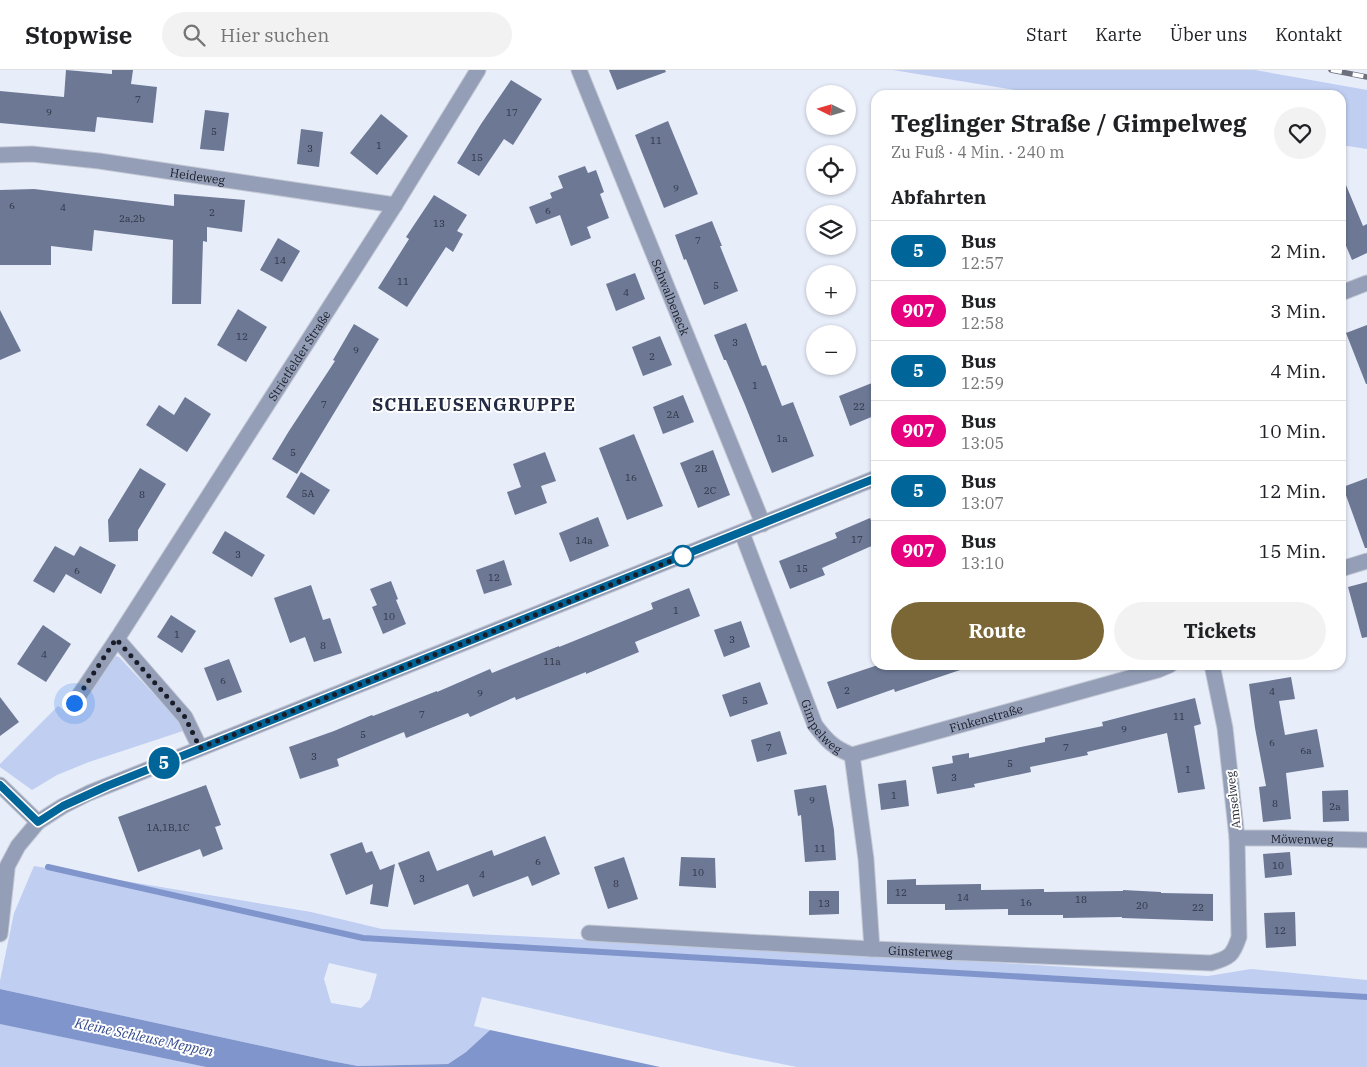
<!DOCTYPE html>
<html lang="de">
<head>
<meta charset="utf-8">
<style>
  :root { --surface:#fff; --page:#f2f2f2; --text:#202124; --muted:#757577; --line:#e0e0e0; --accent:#7b6736 }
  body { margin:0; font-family:"IBM Plex Serif",serif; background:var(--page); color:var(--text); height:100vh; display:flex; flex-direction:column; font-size:19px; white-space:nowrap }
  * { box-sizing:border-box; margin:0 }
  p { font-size:16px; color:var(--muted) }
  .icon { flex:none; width:28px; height:28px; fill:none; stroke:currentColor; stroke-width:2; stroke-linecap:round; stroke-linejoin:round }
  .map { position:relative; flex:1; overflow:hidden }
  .details { position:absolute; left:871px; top:20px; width:475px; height:580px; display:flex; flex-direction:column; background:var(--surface); border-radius:15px; box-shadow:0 1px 4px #0004 }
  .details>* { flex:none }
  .badge { padding:0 10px; border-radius:16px; font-size:18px; line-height:32px }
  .needle { width:32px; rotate:275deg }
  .tools { position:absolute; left:806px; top:15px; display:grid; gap:10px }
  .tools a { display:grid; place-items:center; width:50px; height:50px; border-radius:50%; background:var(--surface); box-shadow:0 1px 4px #0004; font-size:25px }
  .you { position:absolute; width:25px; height:25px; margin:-12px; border:4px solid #fff; border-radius:50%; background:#1a73e8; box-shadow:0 0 0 8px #1a73e833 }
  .map>.badge { position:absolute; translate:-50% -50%; box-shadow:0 0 0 2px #fff }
  h2 { padding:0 20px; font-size:19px; line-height:45px }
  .round { display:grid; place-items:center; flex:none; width:52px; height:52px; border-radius:26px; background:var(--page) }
  .headline { display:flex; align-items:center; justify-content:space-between; height:85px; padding:0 20px }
  h1 { font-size:24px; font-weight:700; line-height:38px }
  .cta { display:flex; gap:10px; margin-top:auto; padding:10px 20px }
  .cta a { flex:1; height:58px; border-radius:30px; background:var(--accent); color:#fff; font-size:20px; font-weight:700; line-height:58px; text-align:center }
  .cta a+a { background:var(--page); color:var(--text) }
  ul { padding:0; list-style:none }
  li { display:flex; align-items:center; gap:15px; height:60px; padding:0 20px; border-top:1px solid var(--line) }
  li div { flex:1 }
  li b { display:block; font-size:19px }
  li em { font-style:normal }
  li .badge { min-width:55px; font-weight:700; text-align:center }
  header { display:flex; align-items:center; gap:30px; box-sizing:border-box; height:70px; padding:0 25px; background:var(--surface); border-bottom:1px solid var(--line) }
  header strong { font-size:24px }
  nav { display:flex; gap:28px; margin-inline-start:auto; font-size:18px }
  .search { width:350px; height:45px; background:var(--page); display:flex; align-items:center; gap:12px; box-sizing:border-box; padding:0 18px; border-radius:28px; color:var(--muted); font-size:19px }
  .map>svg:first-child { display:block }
</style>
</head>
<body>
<header>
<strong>Stopwise</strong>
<div class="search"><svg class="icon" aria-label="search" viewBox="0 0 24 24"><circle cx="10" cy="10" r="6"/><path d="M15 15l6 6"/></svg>Hier suchen</div>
<nav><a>Start</a><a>Karte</a><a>Über uns</a><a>Kontakt</a></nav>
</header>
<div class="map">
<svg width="1367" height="997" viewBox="0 0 1367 997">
  <rect width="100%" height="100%" fill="#e8edfa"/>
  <!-- green -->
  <g fill="#bfcef1" fill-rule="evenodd">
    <polygon points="893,0 1255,0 1367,20 1367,79 1341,75 1341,25 1045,25"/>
    <polygon points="111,585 119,587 180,652 186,660 89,692 57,705 32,720 0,697 0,694 58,636 71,645"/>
    <path d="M34,796L311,842L382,859L878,885L1208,906L1251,899L1367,910V997H797L727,983L482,927L474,956L490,960L466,982L448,994L358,996L331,991L0,919V911L14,843ZM329,893L377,904L370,929L361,938L331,933L324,909Z"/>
    <polygon points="0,954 2,954 206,997 0,997"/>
  </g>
  <!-- water -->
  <polygon fill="#8095cb" points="0,919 331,991 358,996 448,994 466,982 490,960 660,997 206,997 0,954"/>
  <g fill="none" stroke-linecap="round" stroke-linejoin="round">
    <!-- stream -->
    <polyline stroke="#8095cb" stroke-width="6" points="48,797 363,868 1367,927"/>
  </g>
  <!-- building -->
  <g fill="#6c7894">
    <polygon points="66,0 112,4 112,0 133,0 131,14 157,17 153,53 97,47 95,62 0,53 0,21 64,27"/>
    <polygon points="609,0 665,0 666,2 617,20"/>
    <polygon points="511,10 542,29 513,75 504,69 479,106 457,93 481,54"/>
    <polygon points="205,40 229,43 224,81 200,79"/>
    <polygon points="381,44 408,66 377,105 350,83"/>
    <polygon points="668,51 698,124 664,138 635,65"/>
    <polygon points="301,59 323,62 319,97 297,94"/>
    <polygon points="585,96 588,103 596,100 604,122 600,124 609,148 587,157 591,168 571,176 560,145 536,154 529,137 552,128 550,123 563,118 558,106"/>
    <polygon points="1341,103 1363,156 1367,154 1367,183 1352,190 1341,164"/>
    <polygon points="34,119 174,136 174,124 245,130 242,162 207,157 207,172 203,171 201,234 172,234 173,170 94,160 92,181 51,176 51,195 0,195 0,120"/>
    <polygon points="434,125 467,145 457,161 463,164 453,182 446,177 407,237 378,218 409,169 406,167"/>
    <polygon points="712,151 722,176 720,176 738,221 704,235 686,189 684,190 675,165"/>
    <polygon points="278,168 300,181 282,212 260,200"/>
    <polygon points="635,203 645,229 616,241 606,214"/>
    <polygon points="238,239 267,257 246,292 217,275"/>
    <polygon points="0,240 21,281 0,290"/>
    <polygon points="746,253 762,296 766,295 782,336 793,332 814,386 772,403 745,335 726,290 724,290 714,265"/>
    <polygon points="354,254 379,269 297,404 272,389 289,361 335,291 333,290"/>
    <polygon points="1367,255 1367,314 1366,314 1346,263"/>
    <polygon points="660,266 672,295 643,306 632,277"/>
    <polygon points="872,313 876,325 876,345 850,356 839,326"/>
    <polygon points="683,325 694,352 663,364 653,337"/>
    <polygon points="185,327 211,344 187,382 146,355 159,335 174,345"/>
    <polygon points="634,364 663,436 627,450 599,378"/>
    <polygon points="713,380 730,425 698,438 680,393"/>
    <polygon points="545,382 556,411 541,416 547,433 515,445 507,422 521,417 513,394"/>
    <polygon points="140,398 166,414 138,460 138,471 109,472 108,450"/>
    <polygon points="301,402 330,420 314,445 286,427"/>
    <polygon points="1367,408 1367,478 1365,478 1343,417"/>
    <polygon points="598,447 609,476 570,492 559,463"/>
    <polygon points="870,448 876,462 876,474 822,498 825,505 790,519 779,491 837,468 835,463"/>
    <polygon points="225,461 265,485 252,507 212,483"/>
    <polygon points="55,476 74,486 80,476 116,495 101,524 66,504 54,523 33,511"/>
    <polygon points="504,490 512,515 484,524 476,500"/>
    <polygon points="391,511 398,529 396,530 406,554 383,564 372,537 377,535 370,519"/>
    <polygon points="1367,512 1367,567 1362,568 1348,517"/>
    <polygon points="311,515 323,550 330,548 342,583 314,592 305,567 290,573 274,528"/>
    <polygon points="689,518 700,546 635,572 639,582 586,604 586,602 516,630 515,627 470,647 468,643 406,668 404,662 337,689 339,696 300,709 289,677 334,661 372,645 373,646 437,621 437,622 490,599 492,603 559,576 559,577 653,539 651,533"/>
    <polygon points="171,545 196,561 182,583 157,567"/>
    <polygon points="741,551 750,577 724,587 714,560"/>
    <polygon points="43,555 71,574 46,612 17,594"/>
    <polygon points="229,589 242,622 217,631 204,598"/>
    <polygon points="878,595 966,595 966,598 895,622 894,619 837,639 827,612"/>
    <polygon points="1291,607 1295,629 1279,631 1285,665 1317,659 1324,697 1286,703 1291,749 1263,752 1259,717 1266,716 1255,658 1249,614"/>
    <polygon points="760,612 768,634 730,647 722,625"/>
    <polygon points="0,627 19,652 0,666"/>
    <polygon points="1195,628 1201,654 1194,656 1205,719 1178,723 1167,663 1087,682 1088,685 1030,697 1031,702 974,714 975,717 937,724 932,697 953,693 952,686 969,683 969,688 1045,672 1045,668 1103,656 1102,652"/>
    <polygon points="780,661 787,684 757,692 751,670"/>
    <polygon points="906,710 909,736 881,740 878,714"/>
    <polygon points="206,715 221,755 215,757 223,779 203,787 200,779 138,802 118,747"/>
    <polygon points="826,715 834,760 836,790 805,792 801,745 798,746 794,720"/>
    <polygon points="1348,720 1349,751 1323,752 1322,721"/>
    <polygon points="545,766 560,804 532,816 528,806 473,827 468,814 414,835 398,793 429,781 437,801 492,780 494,786"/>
    <polygon points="362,772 366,783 372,781 380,800 395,794 388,837 370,834 373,814 346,825 330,784"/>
    <polygon points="1290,782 1292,805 1265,808 1263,784"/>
    <polygon points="624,787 638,829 608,839 594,797"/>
    <polygon points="681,787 715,788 716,818 679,816"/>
    <polygon points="916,809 916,815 981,814 981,820 1044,819 1044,822 1123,821 1123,820 1161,822 1161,823 1213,824 1213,851 1122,848 1122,847 1063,848 1063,845 1008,845 1008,839 945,840 945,834 887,834 887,810"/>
    <polygon points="809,821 839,821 839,844 809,845"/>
    <polygon points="1295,842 1296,876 1266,878 1264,843"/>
  </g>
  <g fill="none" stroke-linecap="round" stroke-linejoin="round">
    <defs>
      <g id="minor">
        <path id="s1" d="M579,0L763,454"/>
        <path id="s2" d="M0,85L32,84L99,91L395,135"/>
        <polyline points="1341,223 1367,213"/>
        <path id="s3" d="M742,463L815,655C827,671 834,678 852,685"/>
        <polyline points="1341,499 1367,491"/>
        <polyline points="117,569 185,647 200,678"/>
        <path id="s4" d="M74,633L117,569L395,135L478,0"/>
        <path id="s5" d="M852,685L1158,600L1170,595"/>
        <polyline points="852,685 866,789 872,879"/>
        <polyline points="0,715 38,752"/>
        <path id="s6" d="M1237,768H1281L1367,770"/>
        <polyline points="0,810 18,776 38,752 63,736 89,723 876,408"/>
        <path id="s7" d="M589,863L872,879L1211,893C1230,888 1233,885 1239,867L1237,768L1225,658L1212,595"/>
        <polyline points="0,864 7,800"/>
      </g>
    </defs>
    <!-- minor casing -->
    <use href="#minor" stroke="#c3c8d4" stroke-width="17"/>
    <!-- minor -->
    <use href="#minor" stroke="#949fb7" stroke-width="15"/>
    <defs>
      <polyline id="rail" points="1331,0 1367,7"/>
    </defs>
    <!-- rail casing -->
    <use href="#rail" stroke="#6d717e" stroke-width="5.5"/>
    <!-- rail -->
    <use href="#rail" stroke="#fff" stroke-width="4" stroke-dasharray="11" stroke-linecap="butt"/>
  </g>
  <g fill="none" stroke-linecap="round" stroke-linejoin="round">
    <defs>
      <polyline id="line" points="0,715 38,752 63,736 107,716 876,408"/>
    </defs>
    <!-- line casing -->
    <use href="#line" stroke="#fff" stroke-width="11"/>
    <!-- line -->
    <use href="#line" stroke="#069" stroke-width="8"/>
    <!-- walk -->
    <polyline stroke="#191d29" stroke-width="5" stroke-dasharray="0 9" points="74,633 116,569 185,647 200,678 683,486"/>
  </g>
  <!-- markers -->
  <circle fill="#fff" stroke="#069" stroke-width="2.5" cx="683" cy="486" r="10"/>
  <g text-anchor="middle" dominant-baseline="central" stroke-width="4" stroke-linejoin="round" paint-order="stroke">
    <!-- number labels -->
    <g font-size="10" fill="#2e3444">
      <text x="138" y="29">7</text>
      <text x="49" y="42">9</text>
      <text x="512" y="42">17</text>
      <text x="214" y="61">5</text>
      <text x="656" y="70">11</text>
      <text x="379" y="75">1</text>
      <text x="310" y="78">3</text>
      <text x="477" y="87">15</text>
      <text x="676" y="118">9</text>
      <text x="12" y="135">6</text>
      <text x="63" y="137">4</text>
      <text x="548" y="140">6</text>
      <text x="212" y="142">2</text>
      <text x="132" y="148">2a,2b</text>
      <text x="439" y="153">13</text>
      <text x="698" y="170">7</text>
      <text x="280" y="190">14</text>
      <text x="403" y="211">11</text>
      <text x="716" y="215">5</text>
      <text x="626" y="222">4</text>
      <text x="242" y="266">12</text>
      <text x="735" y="272">3</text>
      <text x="356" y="280">9</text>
      <text x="652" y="286">2</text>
      <text x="755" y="315">1</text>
      <text x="324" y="334">7</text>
      <text x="859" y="336">22</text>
      <text x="673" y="344">2A</text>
      <text x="782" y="368">1a</text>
      <text x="293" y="382">5</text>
      <text x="701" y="398">2B</text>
      <text x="631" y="407">16</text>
      <text x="710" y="420">2C</text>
      <text x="308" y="423">5A</text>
      <text x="142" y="424">8</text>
      <text x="857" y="469">17</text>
      <text x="584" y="470">14a</text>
      <text x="238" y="484">3</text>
      <text x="802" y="498">15</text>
      <text x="77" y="500">6</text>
      <text x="494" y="507">12</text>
      <text x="676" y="540">1</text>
      <text x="389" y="546">10</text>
      <text x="177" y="564">1</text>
      <text x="732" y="569">3</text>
      <text x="323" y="575">8</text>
      <text x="44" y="584">4</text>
      <text x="552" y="591">11a</text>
      <text x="223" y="610">6</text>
      <text x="847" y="620">2</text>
      <text x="1272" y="621">4</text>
      <text x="480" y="623">9</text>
      <text x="745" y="630">5</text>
      <text x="422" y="644">7</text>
      <text x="1179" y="646">11</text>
      <text x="1124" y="659">9</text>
      <text x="363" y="664">5</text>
      <text x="1272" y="672">6</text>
      <text x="769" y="677">7</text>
      <text x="1066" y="677">7</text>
      <text x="1306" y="680">6a</text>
      <text x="314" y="686">3</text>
      <text x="1010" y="693">5</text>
      <text x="1188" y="699">1</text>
      <text x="954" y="707">3</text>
      <text x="894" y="725">1</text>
      <text x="812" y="730">9</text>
      <text x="1275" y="733">8</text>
      <text x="1335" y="736">2a</text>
      <text x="168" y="757">1A,1B,1C</text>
      <text x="820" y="778">11</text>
      <text x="538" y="791">6</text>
      <text x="1278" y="795">10</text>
      <text x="698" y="802">10</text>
      <text x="482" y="804">4</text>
      <text x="422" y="808">3</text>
      <text x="616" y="813">8</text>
      <text x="901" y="822">12</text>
      <text x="963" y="827">14</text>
      <text x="1081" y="829">18</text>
      <text x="1026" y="832">16</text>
      <text x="824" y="833">13</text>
      <text x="1142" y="835">20</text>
      <text x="1198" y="837">22</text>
      <text x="1280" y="860">12</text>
    </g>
    <!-- street labels -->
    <g font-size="12" fill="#191d29" stroke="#fff">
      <text stroke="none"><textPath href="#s2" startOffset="199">Heideweg</textPath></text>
      <text stroke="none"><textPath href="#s1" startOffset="245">Schwalbeneck</textPath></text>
      <text stroke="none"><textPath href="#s4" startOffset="414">Strietfelder Straße</textPath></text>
      <text stroke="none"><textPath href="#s5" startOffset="139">Finkenstraße</textPath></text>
      <text stroke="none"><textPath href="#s3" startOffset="210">Gimpelweg</textPath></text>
      <text transform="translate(1233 730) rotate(-96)">Amselweg</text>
      <text stroke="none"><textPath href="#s6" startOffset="65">Möwenweg</textPath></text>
      <text stroke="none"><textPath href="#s7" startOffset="332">Ginsterweg</textPath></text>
    </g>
    <!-- water labels -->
    <g font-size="14" font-style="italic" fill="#344a8d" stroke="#fff">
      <text transform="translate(144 967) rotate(12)">Kleine Schleuse Meppen</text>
    </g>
    <!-- district labels -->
    <g font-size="18" font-weight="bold" letter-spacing="1" fill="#232c44" stroke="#fff">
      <text x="474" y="334">SCHLEUSENGRUPPE</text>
    </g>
  </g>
</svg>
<div class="tools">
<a><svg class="needle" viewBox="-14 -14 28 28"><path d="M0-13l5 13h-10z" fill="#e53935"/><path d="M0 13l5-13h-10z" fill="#757577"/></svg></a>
<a><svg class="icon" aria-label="locate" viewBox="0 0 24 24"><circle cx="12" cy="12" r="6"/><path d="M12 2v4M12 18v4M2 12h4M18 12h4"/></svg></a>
<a><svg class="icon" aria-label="layers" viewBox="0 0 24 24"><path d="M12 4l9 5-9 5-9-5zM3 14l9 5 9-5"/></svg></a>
<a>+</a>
<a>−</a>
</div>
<div class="you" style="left:74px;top:633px"></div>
<b class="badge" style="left:164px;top:693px;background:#069;color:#fff">5</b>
<section class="details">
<div class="headline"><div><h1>Teglinger Straße / Gimpelweg</h1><p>Zu Fuß · 4 Min. · 240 m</p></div><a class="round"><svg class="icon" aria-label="heart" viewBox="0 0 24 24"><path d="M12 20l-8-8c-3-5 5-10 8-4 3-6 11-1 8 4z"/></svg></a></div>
<h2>Abfahrten</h2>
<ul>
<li><span class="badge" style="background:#069;color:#fff">5</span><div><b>Bus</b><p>12:57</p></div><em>2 Min.</em></li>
<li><span class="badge" style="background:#e6007e;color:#fff">907</span><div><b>Bus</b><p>12:58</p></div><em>3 Min.</em></li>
<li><span class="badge" style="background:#069;color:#fff">5</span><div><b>Bus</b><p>12:59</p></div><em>4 Min.</em></li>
<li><span class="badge" style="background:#e6007e;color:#fff">907</span><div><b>Bus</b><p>13:05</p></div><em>10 Min.</em></li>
<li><span class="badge" style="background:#069;color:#fff">5</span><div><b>Bus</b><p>13:07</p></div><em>12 Min.</em></li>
<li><span class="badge" style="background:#e6007e;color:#fff">907</span><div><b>Bus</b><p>13:10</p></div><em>15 Min.</em></li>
</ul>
<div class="cta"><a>Route</a><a>Tickets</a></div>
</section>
</div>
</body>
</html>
